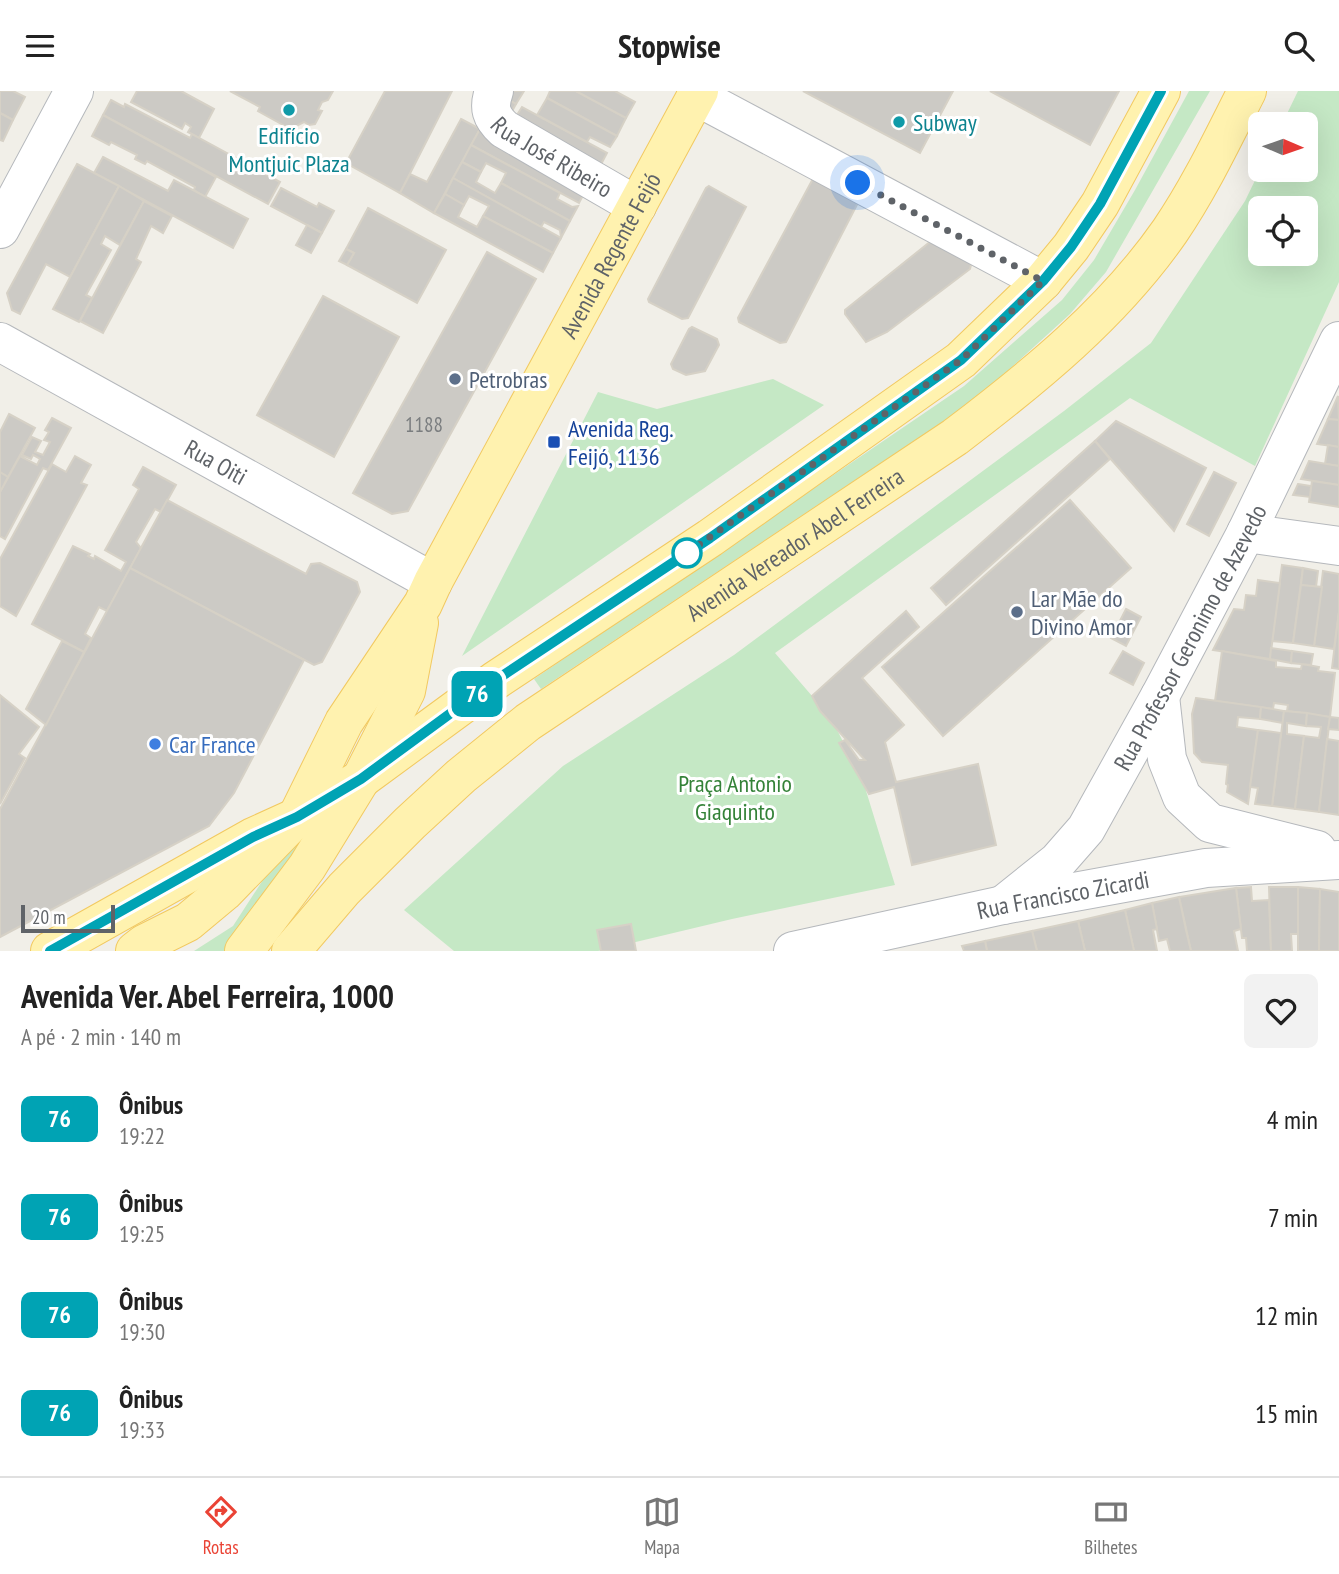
<!DOCTYPE html>
<html lang="pt">
<head>
<meta charset="utf-8">
<style>
  :root { --surface:#fff; --page:#f2f2f2; --text:#222; --muted:#767676; --line:#e0e0e0; --accent:#ea4335 }
  body { margin:0; font-family:"PT Sans Narrow",sans-serif; background:var(--page); color:var(--text); height:100vh; display:flex; flex-direction:column; font-size:26px; white-space:nowrap }
  * { box-sizing:border-box; margin:0 }
  p { font-size:23px; color:var(--muted) }
  .icon { flex:none; width:38px; height:38px; fill:none; stroke:currentColor; stroke-width:2; stroke-linecap:round; stroke-linejoin:round }
  .map { position:relative; height:860px; overflow:hidden }
  .sheet { display:flex; flex-direction:column; background:var(--surface); flex:1 }
  .sheet>* { flex:none }
  .badge { padding:0 14px; border-radius:10px; font-size:24px; line-height:46px }
  .needle { width:46px; rotate:92deg }
  .tools { position:absolute; left:1248px; top:21px; display:grid; gap:14px }
  .tools a { display:grid; place-items:center; width:70px; height:70px; border-radius:10px; background:var(--surface); box-shadow:0 7px 28px #0002; font-size:35px }
  .scale { position:absolute; left:21px; bottom:18px; width:94px; box-sizing:border-box; padding-left:7px; border:4px solid #5f6368; border-top:0; font-size:19px; line-height:24px; white-space:nowrap; color:#5f6368; -webkit-text-stroke:5px #fff; paint-order:stroke }
  .you { position:absolute; width:35px; height:35px; margin:-18px; border:5px solid #fff; border-radius:50%; background:#1a73e8; box-shadow:0 0 0 10px #1a73e833 }
  .map>.badge { position:absolute; translate:-50% -50%; box-shadow:0 0 0 4px #fff }
  .round { display:grid; place-items:center; flex:none; width:74px; height:74px; border-radius:10px; background:var(--page) }
  .overview { display:flex; align-items:center; justify-content:space-between; height:119px; padding:0 21px }
  h1 { font-size:33px; font-weight:700; line-height:52px }
  ul { padding:0; list-style:none }
  li { display:flex; align-items:center; gap:21px; height:98px; padding:0 21px }
  li div { flex:1 }
  li b { display:block; font-size:26px }
  li em { font-style:normal }
  li .badge { min-width:77px; font-weight:700; text-align:center }
  header { display:flex; justify-content:space-between; align-items:center; height:91px; padding:0 21px; background:var(--surface); font-size:32px; font-weight:700 }
  .dock { display:flex; justify-content:space-around; align-items:center; height:98px; border-top:2px solid var(--line); background:var(--surface); font-size:19px; color:var(--muted) }
  .dock a { display:grid; justify-items:center; gap:4px }
  .dock .active { color:var(--accent) }
  .map>svg:first-child { display:block }
</style>
</head>
<body>
<header><svg class="icon" aria-label="menu" viewBox="0 0 24 24"><path d="M4 6h16M4 12h16M4 18h16"/></svg>Stopwise<svg class="icon" aria-label="search" viewBox="0 0 24 24"><circle cx="10" cy="10" r="6"/><path d="M15 15l6 6"/></svg></header>
<div class="map">
<svg width="1339" height="860" viewBox="0 0 1339 860">
  <rect width="100%" height="100%" fill="#f1efe8"/>
  <!-- green -->
  <g fill="#c5e8c5" fill-rule="evenodd">
    <polygon points="1189,0 1210,0 1106,181 1070,223 977,308 541,598 534,588 964,295 1062,209 1094,169 1135,99"/>
    <path d="M1298,0H1339V191L1255,375L1130,307L775,562L831,627L863,690L895,794L732,828L598,860H454L404,819L563,675L734,564L1064,320L1151,252L1245,110L1260,79H1306V33H1282ZM1260,117H1306V163H1260Z"/>
    <polygon points="773,288 824,314 462,565 598,301 657,318"/>
    <polygon points="303,749 229,860 194,860 233,835 270,778"/>
  </g>
  <!-- building -->
  <g fill="#cccac5" stroke="#d6d1c6" stroke-width="2">
    <polygon points="0,0 13,0 25,6 13,29 0,22"/>
    <polygon points="137,0 181,0 214,18 199,47 188,41 191,36 185,32 182,38 131,11"/>
    <polygon points="230,0 333,0 328,9 322,11 318,19 322,20 315,33 309,34 304,31 298,34 294,40 258,20 260,16"/>
    <polygon points="385,0 452,0 400,102 346,72"/>
    <polygon points="499,0 524,0 516,13 498,3"/>
    <polygon points="550,0 576,0 626,27 617,45 547,7"/>
    <polygon points="576,0 615,0 635,11 626,27"/>
    <polygon points="803,0 953,0 920,62"/>
    <polygon points="990,0 1119,0 1090,54"/>
    <polygon points="498,3 516,13 510,24 515,27 522,16 607,62 598,79 492,13"/>
    <polygon points="547,7 617,45 610,56 590,46 587,51 537,24"/>
    <polygon points="111,9 124,16 125,13 190,47 192,43 280,91 268,113 103,24"/>
    <polygon points="0,22 13,29 3,50 0,49"/>
    <polygon points="103,24 216,86 205,106 194,99 195,96 147,70 145,73 135,68 137,64 111,51 109,54 92,45"/>
    <polygon points="461,28 480,38 434,122 400,102 410,83 427,91"/>
    <polygon points="480,38 588,95 579,112 471,54"/>
    <polygon points="471,54 560,102 557,108 572,116 578,115 570,130 501,92 506,82 486,72 481,81 462,71"/>
    <polygon points="103,66 168,100 174,89 248,128 233,157 94,82"/>
    <polygon points="462,71 481,81 476,91 495,102 501,92 570,130 561,147 560,139 544,131 541,136 453,87"/>
    <polygon points="77,73 119,95 70,186 46,173 20,223 12,219 7,202"/>
    <polygon points="816,82 861,106 786,251 780,252 739,231 738,227"/>
    <polygon points="453,87 561,147 553,162 483,125 489,115 469,105 464,114 445,103"/>
    <polygon points="119,95 144,110 120,154 105,145 101,153 111,159 86,204 92,207 79,231 53,218"/>
    <polygon points="709,95 746,116 688,227 682,228 649,211 648,208 706,97"/>
    <polygon points="281,97 317,116 319,112 334,120 322,142 271,115"/>
    <polygon points="445,103 464,114 458,126 477,136 483,125 553,162 543,181 434,122"/>
    <polygon points="144,110 172,125 163,142 151,135 136,168 141,171 103,242 80,230"/>
    <polygon points="368,117 446,159 417,212 347,174 354,162 346,158"/>
    <polygon points="307,134 322,142 311,162 296,154"/>
    <polygon points="941,142 947,143 971,174 970,178 887,241 866,251 845,223 845,219"/>
    <polygon points="346,158 354,162 347,174 339,170"/>
    <polygon points="487,161 536,188 408,420 392,423 353,402"/>
    <polygon points="323,205 399,246 334,366 257,324"/>
    <polygon points="692,236 717,248 719,254 705,280 686,284 673,278 671,273 689,238"/>
    <polygon points="1338,305 1339,329 1328,328"/>
    <polygon points="9,323 35,337 8,386 0,381 0,341"/>
    <polygon points="52,327 71,337 48,379 43,377 5,448 0,445 0,401 20,365 37,374 40,368 33,364 31,368 22,364 32,346 41,350 35,361 43,364 50,351 44,349 49,341 45,339"/>
    <polygon points="1328,328 1339,329 1339,356 1317,353"/>
    <polygon points="1116,330 1206,377 1174,440 1095,350"/>
    <polygon points="1095,350 1110,368 946,514 931,497"/>
    <polygon points="1328,354 1339,356 1339,375 1325,373"/>
    <polygon points="75,365 91,374 81,392 87,394 16,525 0,515 0,468 52,373 66,381"/>
    <polygon points="1309,370 1339,375 1339,394 1301,388"/>
    <polygon points="143,376 176,394 161,421 155,418 136,451 141,457 107,520 99,516 85,543 91,547 84,561 32,533 73,455 90,463 88,465 94,468 95,465 121,480 126,471 105,459 139,398 133,394"/>
    <polygon points="0,381 8,386 0,401"/>
    <polygon points="1214,381 1236,392 1209,445 1187,433"/>
    <polygon points="1312,390 1339,394 1339,416 1309,411"/>
    <polygon points="1298,393 1311,395 1310,406 1293,404"/>
    <polygon points="167,409 306,483 311,473 320,472 357,491 360,501 322,571 314,574 130,477"/>
    <polygon points="1070,409 1131,477 943,645 882,576"/>
    <polygon points="1282,474 1303,477 1293,552 1272,550"/>
    <polygon points="130,477 304,569 234,702 209,735 0,846 0,718"/>
    <polygon points="1303,477 1318,480 1316,496 1301,494"/>
    <polygon points="1323,480 1339,483 1339,521 1334,558 1314,555"/>
    <polygon points="1258,489 1280,492 1270,568 1213,559 1234,518 1244,519 1246,504 1256,505"/>
    <polygon points="1301,494 1322,496 1314,555 1293,552"/>
    <polygon points="1126,518 1141,526 1126,555 1111,547"/>
    <polygon points="906,520 919,536 862,587 904,634 885,651 896,691 978,673 996,754 912,774 894,696 869,703 839,652 845,649 859,669 865,669 820,620 812,605"/>
    <polygon points="1339,521 1339,578 1332,577"/>
    <polygon points="62,550 84,561 46,634 26,618"/>
    <polygon points="1271,557 1292,560 1291,572 1270,568"/>
    <polygon points="1123,560 1144,572 1133,594 1110,582"/>
    <polygon points="1222,560 1276,570 1276,576 1301,578 1302,573 1319,576 1318,580 1335,582 1330,626 1287,620 1288,614 1274,612 1273,618 1215,610"/>
    <polygon points="1292,560 1313,563 1311,574 1291,572"/>
    <polygon points="0,604 39,636 19,663 25,667 0,713"/>
    <polygon points="1196,607 1261,616 1260,628 1238,626 1237,636 1258,639 1248,713 1227,701 1228,694 1226,693 1228,674 1202,671 1194,662 1192,623"/>
    <polygon points="1261,616 1284,620 1283,632 1260,628"/>
    <polygon points="1284,620 1307,622 1306,635 1287,632 1287,643 1304,645 1295,718 1272,715"/>
    <polygon points="1307,622 1330,626 1319,721 1295,718 1304,645 1319,647 1321,636 1306,635"/>
    <polygon points="1330,626 1339,627 1339,639 1328,638"/>
    <polygon points="1258,639 1281,642 1272,715 1255,713 1258,697 1250,696"/>
    <polygon points="1327,648 1339,650 1339,724 1319,721"/>
    <polygon points="1251,796 1252,810 1269,809 1271,860 1247,860 1246,847 1242,847 1236,797"/>
    <polygon points="1269,796 1298,796 1298,843 1291,843 1292,860 1271,860"/>
    <polygon points="1298,796 1320,798 1319,860 1298,860"/>
    <polygon points="1236,797 1241,838 1234,840 1238,860 1191,860 1179,806"/>
    <polygon points="1320,798 1339,801 1339,860 1319,860"/>
    <polygon points="1179,806 1186,839 1191,860 1170,860 1167,848 1159,850 1152,812"/>
    <polygon points="1152,812 1157,838 1153,839 1157,860 1134,860 1125,819"/>
    <polygon points="1125,819 1134,860 1085,860 1078,830"/>
    <polygon points="1078,830 1085,860 1037,860 1032,840"/>
    <polygon points="631,833 636,860 601,860 597,839"/>
    <polygon points="1032,840 1037,860 987,860 985,850"/>
    <polygon points="985,850 987,860 964,860 962,855"/>
  </g>
  <g fill="none" stroke-linecap="round" stroke-linejoin="round">
    <defs>
      <g id="minor">
        <path id="s1" d="M494,0C488,17 491,26 504,38L637,115"/>
        <polyline points="696,5 1043,190"/>
        <polyline points="0,138 74,0"/>
        <path id="s2" d="M0,251L433,491"/>
        <polyline points="1246,442 1339,455"/>
        <polyline points="1160,605 1167,668 1182,706 1210,732 1317,759"/>
        <path id="s3" d="M1003,814L1058,770L1086,738L1160,605L1246,442L1339,250"/>
        <path id="s4" d="M793,860L1003,814L1206,777L1339,769"/>
      </g>
      <g id="major">
        <polyline points="50,860 253,746 297,726 361,688 496,589 710,447 961,269 1043,190 1071,156 1100,113 1161,0"/>
        <path id="s5" d="M135,860L144,853L188,831L224,801L297,726L344,631L423,513L433,491L699,0"/>
        <polyline points="244,860 307,776 361,688 406,600 419,532"/>
        <path id="s6" d="M291,860L344,798L410,732L461,685L528,631L955,346C1034,286 1113,222 1170,140C1200,96 1223,47 1247,0"/>
      </g>
    </defs>
    <!-- minor casing -->
    <use href="#minor" stroke="#b5b8bc" stroke-width="40"/>
    <!-- major casing -->
    <use href="#major" stroke="#f2c960" stroke-width="40"/>
    <!-- minor -->
    <use href="#minor" stroke="#fff" stroke-width="38"/>
    <!-- major -->
    <use href="#major" stroke="#fff2af" stroke-width="38"/>
  </g>
  <g fill="none" stroke-linecap="round" stroke-linejoin="round">
    <defs>
      <polyline id="line" points="50,860 253,746 297,726 361,688 496,589 710,447 961,269 1043,190 1071,156 1100,113 1161,0"/>
    </defs>
    <!-- line casing -->
    <use href="#line" stroke="#fff" stroke-width="16"/>
    <!-- line -->
    <use href="#line" stroke="#00a3b4" stroke-width="10"/>
    <!-- walk -->
    <polyline stroke="#5f6368" stroke-width="7" stroke-dasharray="0 12.6" points="687,462 683,465 961,269 1043,190 858,92"/>
  </g>
  <!-- markers -->
  <g fill="#0f9aa8" stroke="#fff" stroke-width="2.5">
    <circle cx="289" cy="19" r="7"/>
    <circle cx="899" cy="31" r="7"/>
  </g>
  <g fill="#5c6f8a" stroke="#fff" stroke-width="2.5">
    <circle cx="455" cy="288" r="7"/>
    <circle cx="1017" cy="521" r="7"/>
  </g>
  <rect fill="#1a4fb4" stroke="#fff" stroke-width="2.5" x="547" y="344" width="14" height="14" rx="3.5"/>
  <circle fill="#fff" stroke="#00a3b4" stroke-width="3.5" cx="687" cy="462" r="14"/>
  <circle fill="#3f7fe0" stroke="#fff" stroke-width="2.5" cx="155" cy="653" r="7"/>
  <g text-anchor="middle" dominant-baseline="central" stroke-width="6" stroke-linejoin="round" paint-order="stroke">
    <!-- number labels -->
    <g font-size="21" fill="#7a7d7f">
      <text x="424" y="333">1188</text>
    </g>
    <!-- culture labels -->
    <g font-size="24" fill="#0d838f" stroke="#fff" text-anchor="start">
      <text x="913" y="31">Subway</text>
      <text x="289" y="44" text-anchor="middle">Edifício<tspan x="289" dy="28">Montjuic Plaza</tspan></text>
    </g>
    <!-- street labels -->
    <g font-size="24" fill="#5f6368" stroke="#fff">
      <text stroke="none"><textPath href="#s1" startOffset="98">Rua José Ribeiro</textPath></text>
      <text stroke="none"><textPath href="#s5" startOffset="856">Avenida Regente Feijó</textPath></text>
      <text stroke="none"><textPath href="#s2" startOffset="247">Rua Oiti</textPath></text>
      <text stroke="none"><textPath href="#s6" startOffset="651">Avenida Vereador Abel Ferreira</textPath></text>
      <text stroke="none"><textPath href="#s3" startOffset="331">Rua Professor Geronimo de Azevedo</textPath></text>
      <text stroke="none"><textPath href="#s4" startOffset="276">Rua Francisco Zicardi</textPath></text>
    </g>
    <!-- service labels -->
    <g font-size="24" fill="#4e5e75" stroke="#fff" text-anchor="start">
      <text x="469" y="288">Petrobras</text>
      <text x="1031" y="507">Lar Mãe do<tspan x="1031" dy="28">Divino Amor</tspan></text>
    </g>
    <!-- transit labels -->
    <g font-size="24" fill="#164399" stroke="#fff" text-anchor="start">
      <text x="568" y="337">Avenida Reg.<tspan x="568" dy="28">Feijó, 1136</tspan></text>
    </g>
    <!-- shop labels -->
    <g font-size="24" fill="#366cbe" stroke="#fff" text-anchor="start">
      <text x="169" y="653">Car France</text>
    </g>
    <!-- park labels -->
    <g font-size="24" fill="#348238" stroke="#fff">
      <text x="735" y="692">Praça Antonio<tspan x="735" dy="28">Giaquinto</tspan></text>
    </g>
  </g>
</svg>
<div class="tools">
<a><svg class="needle" viewBox="-14 -14 28 28"><path d="M0-13l5 13h-10z" fill="#e53935"/><path d="M0 13l5-13h-10z" fill="#767676"/></svg></a>
<a><svg class="icon" aria-label="locate" viewBox="0 0 24 24"><circle cx="12" cy="12" r="6"/><path d="M12 2v4M12 18v4M2 12h4M18 12h4"/></svg></a>
</div>
<div class="scale">20 m</div>
<div class="you" style="left:858px;top:92px"></div>
<b class="badge" style="left:477px;top:603px;background:#00a3b4;color:#fff">76</b>
</div>
<section class="sheet">
<div class="overview"><div><h1>Avenida Ver. Abel Ferreira, 1000</h1><p>A pé · 2 min · 140 m</p></div><a class="round"><svg class="icon" aria-label="heart" viewBox="0 0 24 24"><path d="M12 20l-8-8c-3-5 5-10 8-4 3-6 11-1 8 4z"/></svg></a></div>
<ul>
<li><span class="badge" style="background:#00a3b4;color:#fff">76</span><div><b>Ônibus</b><p>19:22</p></div><em>4 min</em></li>
<li><span class="badge" style="background:#00a3b4;color:#fff">76</span><div><b>Ônibus</b><p>19:25</p></div><em>7 min</em></li>
<li><span class="badge" style="background:#00a3b4;color:#fff">76</span><div><b>Ônibus</b><p>19:30</p></div><em>12 min</em></li>
<li><span class="badge" style="background:#00a3b4;color:#fff">76</span><div><b>Ônibus</b><p>19:33</p></div><em>15 min</em></li>
</ul>
</section>
<nav class="dock">
<a class="active"><svg class="icon" aria-label="directions" viewBox="0 0 24 24"><path d="M12 3l9 9-9 9-9-9zM9 14v-3h6M13 9l2 2-2 2"/></svg>Rotas</a>
<a><svg class="icon" aria-label="map" viewBox="0 0 24 24"><path d="M3 6l6-2 6 2 6-2v14l-6 2-6-2-6 2zM9 4v14M15 6v14"/></svg>Mapa</a>
<a><svg class="icon" aria-label="tickets" viewBox="0 0 24 24"><path d="M3 7h18v10H3zM15 7v10"/></svg>Bilhetes</a>
</nav>
</body>
</html>
